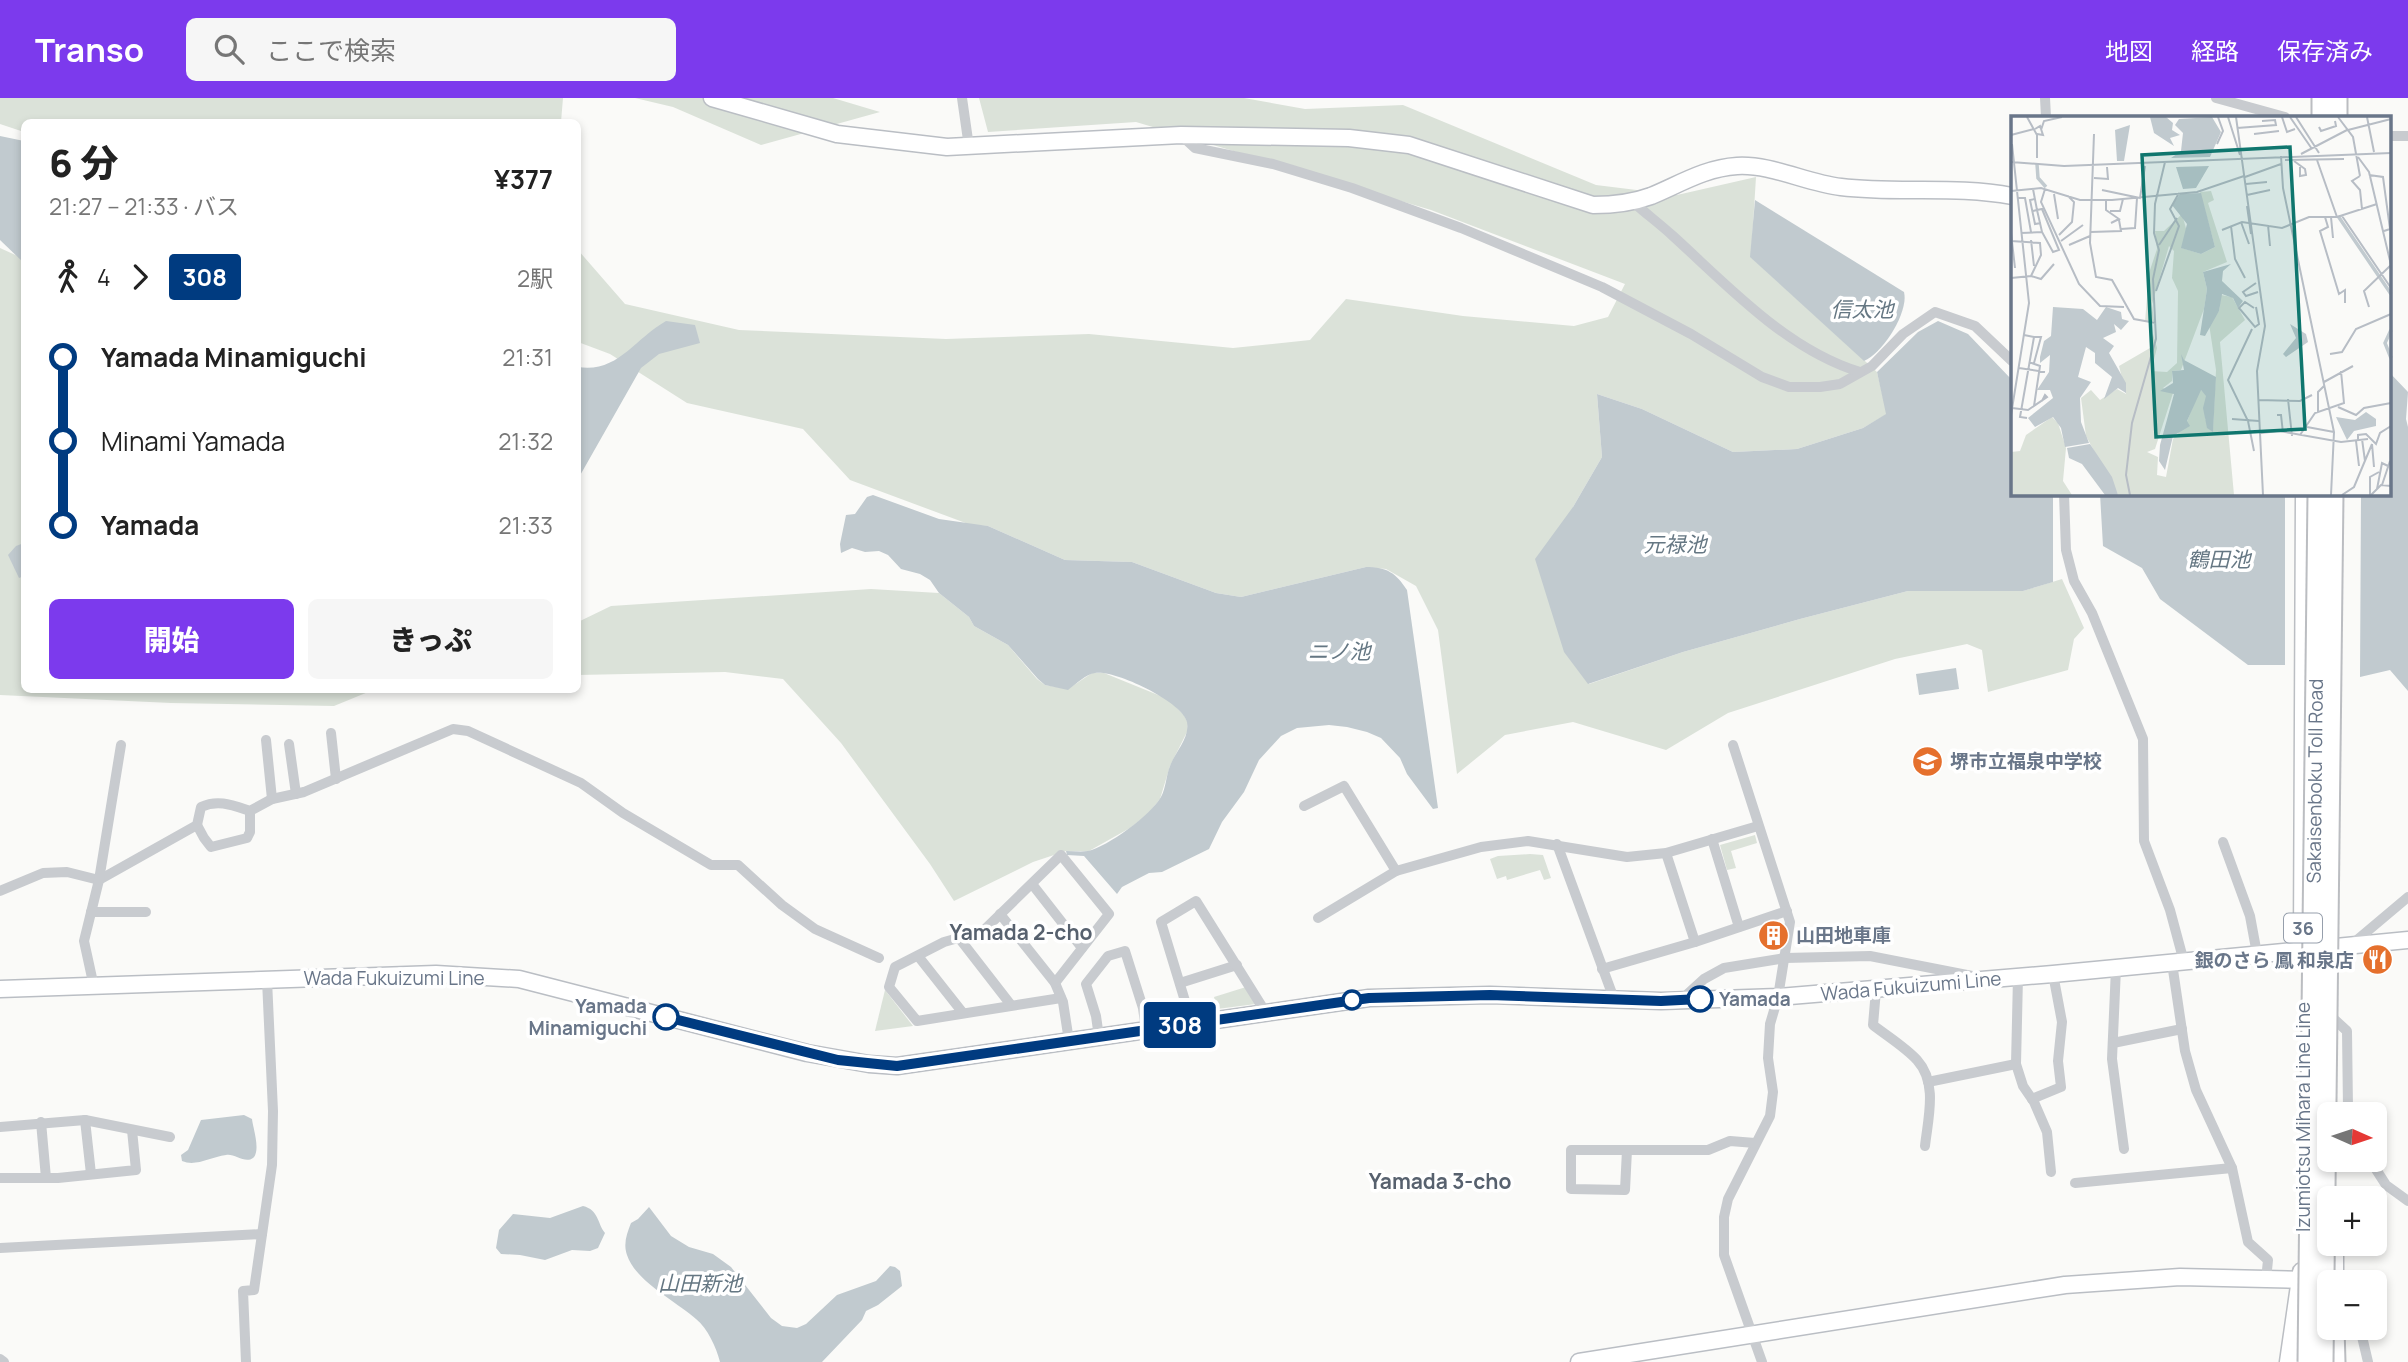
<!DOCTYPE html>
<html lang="ja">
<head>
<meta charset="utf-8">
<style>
  :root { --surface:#fff; --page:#f6f6f6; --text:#222; --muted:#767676; --accent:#7c3aed }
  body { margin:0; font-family:Manrope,"Noto Sans JP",sans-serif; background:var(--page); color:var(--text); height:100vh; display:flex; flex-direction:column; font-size:26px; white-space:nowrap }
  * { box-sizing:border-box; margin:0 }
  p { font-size:23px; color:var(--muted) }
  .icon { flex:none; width:38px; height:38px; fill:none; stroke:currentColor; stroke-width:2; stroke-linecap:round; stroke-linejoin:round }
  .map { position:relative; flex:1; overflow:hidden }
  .drawer { position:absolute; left:21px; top:21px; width:560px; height:574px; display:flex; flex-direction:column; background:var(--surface); border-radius:10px; box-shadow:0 4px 10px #0003 }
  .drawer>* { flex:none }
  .badge { padding:0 14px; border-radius:5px; font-size:24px; line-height:46px }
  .needle { width:46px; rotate:93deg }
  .buttons { position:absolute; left:2317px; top:1004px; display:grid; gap:14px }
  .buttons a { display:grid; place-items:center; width:70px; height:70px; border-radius:10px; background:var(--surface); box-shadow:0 4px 10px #0003; font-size:35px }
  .map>.badge { position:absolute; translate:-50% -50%; box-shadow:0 0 0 4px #fff }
  .legs { display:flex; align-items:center; gap:10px; height:77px; padding:0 28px; font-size:23px }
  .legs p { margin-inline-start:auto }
  .head { display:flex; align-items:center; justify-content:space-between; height:119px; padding:0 28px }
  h1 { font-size:38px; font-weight:800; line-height:52px }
  .primary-button { display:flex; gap:14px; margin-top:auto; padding:14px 28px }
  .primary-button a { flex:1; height:80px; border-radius:10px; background:var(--accent); color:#fff; font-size:28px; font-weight:800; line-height:80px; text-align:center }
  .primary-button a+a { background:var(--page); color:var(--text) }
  ul { padding:0 28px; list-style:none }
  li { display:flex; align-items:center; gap:24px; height:84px; font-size:26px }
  li i { display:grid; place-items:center; width:10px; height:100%; margin:0 9px; background:currentColor }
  li i::after { content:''; width:18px; height:18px; margin:-9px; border:5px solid; border-radius:50%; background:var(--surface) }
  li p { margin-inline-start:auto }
  li:first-child i { background:linear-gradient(#0000 50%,currentColor 0) }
  li:last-child i { background:linear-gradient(currentColor 50%,#0000 0) }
  header { display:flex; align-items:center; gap:42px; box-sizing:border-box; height:98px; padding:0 35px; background:var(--accent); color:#fff }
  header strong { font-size:33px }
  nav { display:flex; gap:38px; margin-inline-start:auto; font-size:24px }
  .search { width:490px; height:63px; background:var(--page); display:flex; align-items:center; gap:18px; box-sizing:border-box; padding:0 24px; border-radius:10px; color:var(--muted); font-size:26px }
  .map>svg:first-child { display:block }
</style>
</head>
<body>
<header>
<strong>Transo</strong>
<div class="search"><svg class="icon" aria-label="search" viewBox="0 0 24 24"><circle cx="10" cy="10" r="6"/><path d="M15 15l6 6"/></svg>ここで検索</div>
<nav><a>地図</a><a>経路</a><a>保存済み</a></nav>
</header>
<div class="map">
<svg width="2408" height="1264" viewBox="0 0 2408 1264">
  <rect width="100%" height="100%" fill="#fafaf8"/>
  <!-- green -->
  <g fill="#dbe2d9">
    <polygon points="0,0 563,0 561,24 24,24 24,34 0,26"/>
    <polygon points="635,0 833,0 880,14 761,47 673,9"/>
    <polygon points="979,0 1244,0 1305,11 1403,7 1596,87 1677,97 1756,79 1751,159 1877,274 1887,316 1863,330 1797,351 1733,354 1642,311 1597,296 1602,359 1573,409 1589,586 1683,554 1800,521 1908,493 2023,493 2062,481 2084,530 2074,541 2068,572 1988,594 1982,552 1967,546 1895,561 1728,615 1666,652 1573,624 1505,637 1457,676 1438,532 1416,488 1386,471 1366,469 1241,499 1216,495 1132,464 1065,462 988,428 971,427 850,382 803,331 687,305 610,256 578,244 578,152 625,206 739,232 946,241 1089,236 1233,250 1310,242 1346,201 1463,218 1574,228 1608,219 1625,186 1431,112 1136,24 988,34"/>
    <polygon points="0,150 22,160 24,163 24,592 373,592 334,608 171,605 0,597"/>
    <polygon points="871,491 939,495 969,519 974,528 1008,547 1037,581 1045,587 1068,591 1092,575 1104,575 1168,601 1184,617 1188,625 1187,634 1170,668 1160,701 1148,716 1130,730 1089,753 1066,753 1033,764 954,803 930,766 841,645 783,581 725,574 578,577 578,524 611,508"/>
    <polygon points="1755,737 1757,745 1731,753 1736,770 1727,772 1720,747"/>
    <polygon points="1530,756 1543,757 1551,780 1544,782 1540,772 1507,782 1506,778 1497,781 1490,761 1498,758"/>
    <polygon points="1246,889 1256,906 1217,911 1214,899"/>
    <polygon points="885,892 913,928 875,933"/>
  </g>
  <!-- water -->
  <g fill="#c1cacf">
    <polygon points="0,38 24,43 24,165 0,142"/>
    <path d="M1755,102L1904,194C1909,214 1883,255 1864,263L1750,159Z"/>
    <path d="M666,223L695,227L700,245L659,256L641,270L578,381V269C618,275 633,242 666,223Z"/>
    <polygon points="1938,223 1968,236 2012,282 2012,396 2053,396 2053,484 2023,493 1908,493 1800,521 1683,554 1588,586 1564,554 1535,461 1573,409 1602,359 1597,296 1642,311 1733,354 1797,351 1863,330 1886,316 1877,274 1918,234"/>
    <polygon points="2389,274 2408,294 2406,321 2408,329 2408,593 2390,572 2360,579 2361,396 2389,396"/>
    <polygon points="2100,396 2285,396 2285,567 2248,567 2160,501 2142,470 2103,448"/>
    <path d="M873,397L939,421L988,428L1065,462L1132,464L1216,495L1241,499L1366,469C1387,469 1396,475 1407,492L1438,710L1433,711L1407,676L1400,660L1381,640L1367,634L1347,629L1329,627L1297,630L1281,638L1259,662L1244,694L1222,724L1209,751L1162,774L1149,775L1122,789L1117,796L1084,758L1067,757L1066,753C1073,753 1081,754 1088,753C1107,749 1151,717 1161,699C1166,690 1166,678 1170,668C1175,654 1190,640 1187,624C1183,604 1114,571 1095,575C1086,576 1076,586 1068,592L1045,587L1038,581L1008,547L974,528L969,519L939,495L930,482L920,476L901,471L888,457L879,453L865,454L852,450L841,455L840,446L846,417L855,416L867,399Z"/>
    <polygon points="24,445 24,478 19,480 8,457 16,448"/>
    <polygon points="1956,570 1959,591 1919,597 1916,576"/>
    <path d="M244,1017L252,1021C253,1030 261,1053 253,1060C245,1066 234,1055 226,1057C210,1059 196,1069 182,1063L181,1057L188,1052L201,1022Z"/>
    <path d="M583,1108C599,1112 597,1125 605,1135L598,1150L590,1153L572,1152L545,1162L520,1157L501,1156L496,1150L499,1132L513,1116L550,1120Z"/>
    <path d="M649,1109L671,1138L689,1149L713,1156L731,1169L771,1220L782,1228L797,1230L806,1226L837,1197L876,1183L890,1168L895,1169L900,1173L902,1188L878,1207L866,1213L862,1222L822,1264H720C716,1249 708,1231 696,1221C676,1203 636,1184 627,1157C623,1146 627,1135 631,1125L638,1121Z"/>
  </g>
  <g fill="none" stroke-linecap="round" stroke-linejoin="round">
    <defs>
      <g id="secondary">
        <path d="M712,0L837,36L947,49L1181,37L1349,40L1409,47L1593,107C1613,107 1632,105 1651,98C1680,86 1705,70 1737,68C1772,66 1806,85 1841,89C1898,96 1956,87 2012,98"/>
        <polyline points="0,891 436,876 519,881 807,955 869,966 897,968 1369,900 1490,897 1661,903 1778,899 2053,876 2408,842"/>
        <polyline points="1579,1264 2065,1187 2180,1179 2312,1182"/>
      </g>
      <g id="primary">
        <polyline points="2303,845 2305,396"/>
        <polyline points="2334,1146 2334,1185"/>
        <polyline points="2289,1264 2302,1174"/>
      </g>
      <g id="highway">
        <polyline points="2322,19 2322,0"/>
        <polyline points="2337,19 2337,0"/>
        <polyline points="2334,1181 2334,1185"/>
        <polyline points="2334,1230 2335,1264"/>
      </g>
    </defs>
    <!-- secondary casing -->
    <use href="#secondary" stroke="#babec4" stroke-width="19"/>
    <!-- primary casing -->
    <use href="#primary" stroke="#bbbec3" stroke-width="21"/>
    <!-- highway casing -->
    <use href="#highway" stroke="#bbbdc1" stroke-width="23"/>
    <!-- street -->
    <g stroke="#c8cbcf" stroke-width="10">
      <polyline points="962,0 969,49"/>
      <polyline points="2045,0 2046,19"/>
      <polyline points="2216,0 2285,19"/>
      <polyline points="1181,37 1195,50 1273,66 1352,90 1461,130 1602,189 1691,236 1762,279 1789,289 1820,289 1840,286 1872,268 1903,236 1935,214 1975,228 2012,263"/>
      <polyline points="2389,38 2408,38"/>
      <path d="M1632,103C1645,115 1660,126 1673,138C1728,188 1787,252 1860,274"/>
      <polyline points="2064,396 2066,452 2074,483 2092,515 2143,641 2144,743 2170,812 2184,864"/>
      <polyline points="331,635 336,681"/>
      <polyline points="266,642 272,701"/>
      <polyline points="289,646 296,696"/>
      <polyline points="1733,647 1790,824 1778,899 1770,926 1768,960 1773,994 1770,1018 1728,1101 1724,1119 1724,1157 1762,1264"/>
      <polyline points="1304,708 1344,688 1396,773"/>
      <polyline points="197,727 204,740 211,749 247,740 250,734 250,713"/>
      <polyline points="1712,741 1739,829"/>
      <polyline points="2223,744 2250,818 2257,856"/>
      <polyline points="1557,746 1614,901"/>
      <polyline points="1666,755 1695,844"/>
      <polyline points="1032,786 1082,850"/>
      <path d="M0,793L43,775L67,774L99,782L197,727L201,709C218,701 232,707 250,713L272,701L304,694L453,631L468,633L581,685L623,715L711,767H738L782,807L815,831L879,860"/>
      <polyline points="91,814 146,814"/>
      <polyline points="1000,816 1055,885 1063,904 1069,943"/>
      <polyline points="1318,820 1396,773 1481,749 1528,743 1627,759 1666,755 1758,728"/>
      <polyline points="959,840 1011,907"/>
      <polyline points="2351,847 2408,799"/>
      <polyline points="918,858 963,915"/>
      <polyline points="2172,865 2185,953 2196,992 2232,1070 2248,1144 2268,1162 2266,1182"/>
      <polyline points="2116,870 2112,961 2124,1051"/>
      <polyline points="1602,871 1695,844 1787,813"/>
      <polyline points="2018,879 2016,966 2023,988 2034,1004 2047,1034 2051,1074"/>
      <polyline points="1055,885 1109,816 1061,757 983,833 944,844 895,869 889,889 917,923 1061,900"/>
      <polyline points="1180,885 1237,867"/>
      <polyline points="94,889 84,843 99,782 121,647"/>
      <path d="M1876,892L1873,927C1887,938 1905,949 1917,962C1938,985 1928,1020 1925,1048"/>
      <polyline points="1681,902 1704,881 1724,870 1785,860 1870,858 1972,878"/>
      <polyline points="2335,922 2347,933 2348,1011 2350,1017"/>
      <polyline points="1192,926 1161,824 1196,803 1266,915"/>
      <polyline points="1099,939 1096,918 1086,886 1108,858 1125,853 1143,910 1146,932"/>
      <polyline points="2113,945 2182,931"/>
      <polyline points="1928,984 2016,966"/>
      <polyline points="2032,1001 2061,989 2058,963 2062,924 2053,876"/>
      <polyline points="85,1022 91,1076"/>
      <polyline points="41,1024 46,1080"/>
      <polyline points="0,1029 85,1022 170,1039"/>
      <polyline points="1627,1052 1625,1092 1571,1091 1571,1052 1708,1052 1730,1043 1755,1045"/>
      <polyline points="2370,1062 2386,1087 2408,1103"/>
      <polyline points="0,1080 58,1080 136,1072 132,1032"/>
      <polyline points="2075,1085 2232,1070"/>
      <polyline points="0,1150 262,1136"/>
      <polyline points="2360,1230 2368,1264"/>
      <polyline points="0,1261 4,1264"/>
      <polyline points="246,1264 243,1193 254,1192 272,1067 273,1013 267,882"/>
    </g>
    <!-- secondary -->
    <use href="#secondary" stroke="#fff" stroke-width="16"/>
    <!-- primary -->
    <use href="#primary" stroke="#fff" stroke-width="18"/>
    <!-- highway -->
    <use href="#highway" stroke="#fff" stroke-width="19"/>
    <defs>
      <g id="highway-bridge">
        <path id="s1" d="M2308,1264L2318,396"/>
        <polyline points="2323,1264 2333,396"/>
      </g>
    </defs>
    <!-- highway-bridge casing -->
    <use href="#highway-bridge" stroke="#bbbdc1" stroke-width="23" stroke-linecap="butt"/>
    <!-- highway-bridge -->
    <use href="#highway-bridge" stroke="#fff" stroke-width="19"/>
  </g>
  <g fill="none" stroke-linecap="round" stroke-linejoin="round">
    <defs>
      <polyline id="line-1" points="666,919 838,962 897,968 1369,900 1490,897 1661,903 1700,901"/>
    </defs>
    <!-- line-1 casing -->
    <use href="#line-1" stroke="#fff" stroke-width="16"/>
    <!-- line-1 -->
    <use href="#line-1" stroke="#003b80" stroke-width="10"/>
  </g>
  <!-- icons -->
  <defs>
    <symbol id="school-disc" viewBox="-11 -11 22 22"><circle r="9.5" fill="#e5702d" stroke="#fff"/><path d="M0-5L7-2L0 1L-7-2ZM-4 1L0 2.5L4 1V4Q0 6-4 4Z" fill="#fff"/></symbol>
    <symbol id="building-disc" viewBox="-11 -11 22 22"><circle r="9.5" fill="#e5702d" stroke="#fff"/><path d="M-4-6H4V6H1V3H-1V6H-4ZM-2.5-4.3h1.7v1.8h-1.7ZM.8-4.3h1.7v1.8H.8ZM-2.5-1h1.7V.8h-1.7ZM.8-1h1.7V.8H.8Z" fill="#fff"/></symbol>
    <symbol id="restaurant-disc" viewBox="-11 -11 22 22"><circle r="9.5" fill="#e5702d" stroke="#fff"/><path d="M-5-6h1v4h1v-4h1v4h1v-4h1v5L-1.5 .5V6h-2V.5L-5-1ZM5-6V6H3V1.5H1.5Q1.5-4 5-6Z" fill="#fff"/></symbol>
  </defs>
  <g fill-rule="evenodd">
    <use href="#school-disc" x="1910" y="646" width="35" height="35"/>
    <use href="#building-disc" x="1756" y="820" width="35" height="35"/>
    <use href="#restaurant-disc" x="2360" y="844" width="35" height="35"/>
  </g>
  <!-- markers -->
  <g fill="#fff" stroke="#003b80" stroke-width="3.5">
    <circle cx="1700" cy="901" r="12"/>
    <circle cx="1352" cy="902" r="9"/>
    <circle cx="666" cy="919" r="12"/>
  </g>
  <g text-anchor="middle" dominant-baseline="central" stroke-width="7" stroke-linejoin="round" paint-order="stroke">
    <!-- shield labels -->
    <rect fill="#fff" stroke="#969fac" stroke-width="2" x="2284" y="815.5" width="38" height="29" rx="5"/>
    <g font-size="18" font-weight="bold" fill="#697689">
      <text x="2303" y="830">36</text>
    </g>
    <!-- poi labels -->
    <g font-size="19" font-weight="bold" fill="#697689" stroke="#fff" text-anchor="start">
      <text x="1950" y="663">堺市立福泉中学校</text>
      <text x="1796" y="837">山田地車庫</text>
      <text x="2354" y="862" text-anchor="end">銀のさら 鳳 和泉店</text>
    </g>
    <!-- street labels -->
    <g font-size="19" fill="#697689" stroke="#fff">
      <text stroke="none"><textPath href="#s1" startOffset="581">Sakaisenboku Toll Road</textPath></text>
      <text x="394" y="880">Wada Fukuizumi Line</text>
      <text transform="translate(1911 888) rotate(-5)">Wada Fukuizumi Line</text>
      <text transform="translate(2303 1019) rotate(-90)">Izumiotsu Mihara Line Line</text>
    </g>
    <!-- stop labels -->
    <g font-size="19" font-weight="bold" fill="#697689" stroke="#fff" text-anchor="start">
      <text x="1719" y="901">Yamada</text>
      <text x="647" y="908" text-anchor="end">Yamada<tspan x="647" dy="22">Minamiguchi</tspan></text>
    </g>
    <!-- water labels -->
    <g font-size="21" font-style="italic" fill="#657783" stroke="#fff">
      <text x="1862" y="211">信太池</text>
      <text x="1675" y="446">元禄池</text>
      <text x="2219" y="461">鶴田池</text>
      <text x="1339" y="553">ニノ池</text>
      <text x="700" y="1185">山田新池</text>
    </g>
    <!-- neighbourhood labels -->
    <g font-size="21" font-weight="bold" fill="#57616e" stroke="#fff">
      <text x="1021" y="834">Yamada 2-cho</text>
      <text x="1440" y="1083">Yamada 3-cho</text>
    </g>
  </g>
  <!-- overview -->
  <g transform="translate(2011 18)">
    <rect width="380" height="380" fill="#fafaf8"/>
    <path d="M200,75L203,84L197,87L216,146L192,156L196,173L193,193L170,254L161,255V265L152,272L162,277L144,333L136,336L147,341L146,359L155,361L162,323L175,308L189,273L196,280L194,303L202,313L205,254L198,208L208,195L210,179L221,181L234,204L209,226L223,379H107L75,320L70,282L80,274L89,284L106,273L115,278L108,250L139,232L142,218L146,232L140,255L156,256L166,247L167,175L161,162L163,135L158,130L141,188L143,205L134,206L138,157L146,133L144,115H153L171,98L176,116L171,132L190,138L204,131L189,76ZM41,301L47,307L55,332L52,365L61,379H0V336L9,335L15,319Z" fill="#dbe2d9"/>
    <path d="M139,1H155L162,7L161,14L169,19L159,22L163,30L143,17ZM201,1L210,16L199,41L160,42L170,35L172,17L164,9L168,3ZM119,9L113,45H106L104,14ZM198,50L185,72L172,73L165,51ZM190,77L204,131L190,138L170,132L176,108L161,89L169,78ZM220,148L212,155L211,165L232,185L227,192L222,182L211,178L208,195L194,220L189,219L196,173L192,156ZM42,191L72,193L86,204L95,191L110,196L111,203L118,205L110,214L103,208L105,216L92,222L103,230L98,237L115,267V277L107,272L93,283L101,261L84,247V237L75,231L67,261L80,266L69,282L70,306L78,327L54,331L50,312L42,301L24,311L17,302L42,282L39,274H26L38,256L39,239L29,247V241L33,225L40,220ZM279,208L295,218L297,226L275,241L272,238L285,222ZM170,238L173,244L205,261L202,316L196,312L192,292L195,280L190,274L176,305L179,310L162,320L154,354L148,345L149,329L163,278L149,275L162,267L161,255L173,254ZM355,296L365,303V310L343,315L336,324L325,301L344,304ZM79,328L101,361L107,379H94L71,348L58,342L56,332Z" fill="#c1cacf"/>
    <path fill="none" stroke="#c1cacf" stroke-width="3.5" d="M26,48L27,62L35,71M327,100L380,178M380,214L374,227L380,242"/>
    <path fill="none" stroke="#b7bdc5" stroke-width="2" d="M16,1L26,19V42M217,1L229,39M225,1L254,210L246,255L252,379M271,1L276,16L284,13M279,1L301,33M285,1L308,37M327,1L342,21L349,60M356,1L363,36M308,11L310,15L325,10L324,5M226,12L265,9L264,4L251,5M24,13L29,10L32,19L26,18M30,14L33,5L51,1M337,14L380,3M83,18L79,127L85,161L101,164L123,203L145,207M243,18L268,15M0,19L23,13M206,28L212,15L207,1M290,38L336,14M270,40L272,72L323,316L320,379M347,41L358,56L380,149M274,44L333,43M306,44L326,101M283,45L294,53L295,59L289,60V51M0,46L53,50L380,37M358,59L372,61L379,113L373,115M349,60L341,65L349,74L351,93M234,61L270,48M83,62L97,63L96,51M235,68L256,66M22,73L26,94L29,107L31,116L42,136L48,134L31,93L26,94L22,95M34,73L30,86L68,168L89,190L113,191M91,74L129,82L134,50M0,75L30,72L69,84H101L186,76L233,60M43,78L47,103M236,79L259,74M6,82H14L20,116M24,83L19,84L24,108L30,107M95,84V94L108,103L100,107M236,90L240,118M99,95H109L112,83M331,100L380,172M314,101L317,111L309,115L328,178L334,174V187M320,101L322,122M230,106L238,128M257,109L259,130M220,110L224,143L234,162M110,113L124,112L126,82M211,114L231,106L271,112L298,101H326L366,88M80,116L110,115L108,104M0,117L4,152M10,117L31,116M48,119L61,106L63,86L57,80M20,124L23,150M0,125L29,127L30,139L20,160L0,162M50,125L72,109M58,129L79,120M148,129L166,102M20,160L30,163L43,148M245,167L232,176L235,180L247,176M145,175L168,110L159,93L168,77M358,191L353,175L380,149M243,192L234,186L228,192L244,211L248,208L245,191M241,213L217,264L237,305L243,335M13,219L23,221L9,301L16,302M23,221H30L23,247M319,238L331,236L345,213L380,198M18,246L29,250L23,290M8,252L34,256M313,266L342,250M277,283L281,320M247,284L289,285L301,279M327,291L345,299L353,292L380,287M1,292L17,294L36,281L34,279L31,285M307,296V276L313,270M0,299L18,187L1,28M266,299H270L272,317M221,303L248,305M296,311L323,316M250,317L268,315L330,326L357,323M289,319L304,297L333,287L330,255M351,323L354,345M347,324V319L355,318L365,328L369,317L380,310M345,325L348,350M361,328L363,351M371,369L379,345M366,373L371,347L377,350M119,379L115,359L121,307L145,223L142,163L148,134L143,117L144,88L154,46M331,379L343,371L361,328M359,379V361L368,356M360,379L370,369L380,370"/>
    <path fill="#0f766e" fill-opacity="0.15" stroke="#0f766e" stroke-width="3.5" d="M279,31L294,313L145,321L131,39Z"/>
    <rect width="380" height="380" fill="none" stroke="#697689" stroke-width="3.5"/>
  </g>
</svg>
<div class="buttons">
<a><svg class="needle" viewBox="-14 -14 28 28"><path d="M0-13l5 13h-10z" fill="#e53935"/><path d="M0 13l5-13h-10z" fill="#767676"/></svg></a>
<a>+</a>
<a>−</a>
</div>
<b class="badge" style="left:1180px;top:927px;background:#003b80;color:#fff">308</b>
<section class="drawer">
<div class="head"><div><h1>6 分</h1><p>21:27 – 21:33 · バス</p></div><b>¥377</b></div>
<div class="legs"><svg class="icon" aria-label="walk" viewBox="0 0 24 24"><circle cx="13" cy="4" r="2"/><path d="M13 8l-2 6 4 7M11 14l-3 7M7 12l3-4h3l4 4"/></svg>4<svg class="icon" aria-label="forward" viewBox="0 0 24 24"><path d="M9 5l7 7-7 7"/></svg><b class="badge" style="background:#003b80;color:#fff">308</b><p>2駅</p></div>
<ul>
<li><i style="color:#003b80"></i><b>Yamada Minamiguchi</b><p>21:31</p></li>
<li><i style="color:#003b80"></i><span>Minami Yamada</span><p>21:32</p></li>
<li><i style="color:#003b80"></i><b>Yamada</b><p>21:33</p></li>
</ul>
<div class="primary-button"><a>開始</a><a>きっぷ</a></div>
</section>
</div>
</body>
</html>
